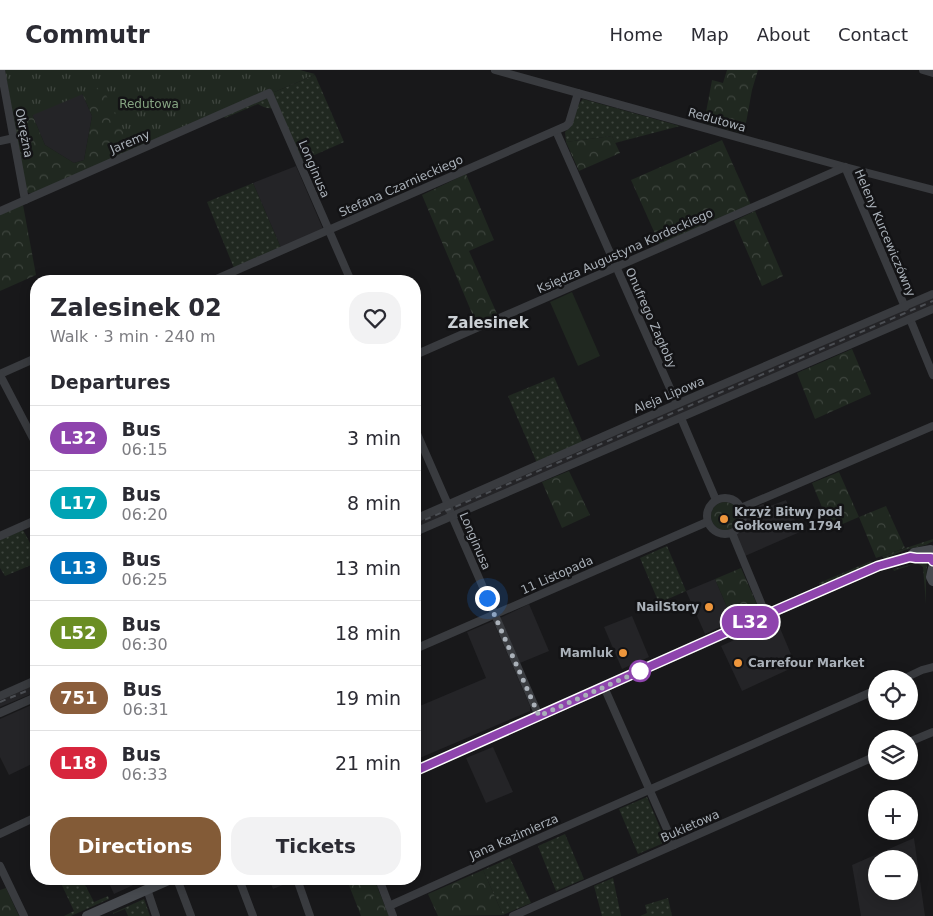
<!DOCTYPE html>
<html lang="en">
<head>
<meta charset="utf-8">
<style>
  :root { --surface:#fff; --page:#f2f2f3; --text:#2b2b33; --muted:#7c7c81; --line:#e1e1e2; --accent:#835b37 }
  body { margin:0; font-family:"DejaVu Sans",sans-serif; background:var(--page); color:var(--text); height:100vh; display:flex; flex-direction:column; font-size:19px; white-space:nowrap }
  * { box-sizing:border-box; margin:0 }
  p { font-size:16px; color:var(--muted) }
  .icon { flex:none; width:28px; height:28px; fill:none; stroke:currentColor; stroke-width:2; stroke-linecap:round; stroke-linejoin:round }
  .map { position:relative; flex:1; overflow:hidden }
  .panel { position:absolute; left:30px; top:205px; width:391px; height:610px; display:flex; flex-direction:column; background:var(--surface); border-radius:20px; box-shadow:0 2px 12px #0003 }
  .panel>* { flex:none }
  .badge { padding:0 10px; border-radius:16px; font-size:18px; line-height:32px }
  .tools { position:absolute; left:868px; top:600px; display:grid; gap:10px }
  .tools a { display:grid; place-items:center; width:50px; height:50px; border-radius:50%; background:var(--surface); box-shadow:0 2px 12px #0003; font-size:25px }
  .you { position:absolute; width:25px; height:25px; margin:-12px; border:4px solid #fff; border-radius:50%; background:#1a73e8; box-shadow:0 0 0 8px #1a73e833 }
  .map>.badge { position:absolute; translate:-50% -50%; box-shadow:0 0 0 2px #fff }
  h2 { padding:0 20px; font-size:19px; line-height:45px }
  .round { display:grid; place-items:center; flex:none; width:52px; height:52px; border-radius:20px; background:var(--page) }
  .head { display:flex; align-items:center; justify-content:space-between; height:85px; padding:0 20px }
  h1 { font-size:24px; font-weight:700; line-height:38px }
  .button { display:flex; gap:10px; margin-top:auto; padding:10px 20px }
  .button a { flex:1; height:58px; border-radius:20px; background:var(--accent); color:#fff; font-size:20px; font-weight:700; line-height:58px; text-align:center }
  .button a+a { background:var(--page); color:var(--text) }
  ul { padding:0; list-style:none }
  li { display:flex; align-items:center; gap:15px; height:65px; padding:0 20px; border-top:1px solid var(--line) }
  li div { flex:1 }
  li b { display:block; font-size:19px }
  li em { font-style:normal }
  li .badge { min-width:55px; font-weight:700; text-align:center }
  header { display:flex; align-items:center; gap:30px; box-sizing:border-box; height:70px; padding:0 25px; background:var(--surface); border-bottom:1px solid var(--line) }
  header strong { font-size:24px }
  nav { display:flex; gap:28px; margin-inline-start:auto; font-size:18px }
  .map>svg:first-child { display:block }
</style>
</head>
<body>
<header>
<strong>Commutr</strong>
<nav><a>Home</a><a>Map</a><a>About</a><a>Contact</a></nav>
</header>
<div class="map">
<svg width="933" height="846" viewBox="0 0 933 846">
  <defs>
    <pattern id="grass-dots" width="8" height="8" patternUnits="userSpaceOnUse" patternTransform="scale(1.25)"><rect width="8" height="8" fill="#202820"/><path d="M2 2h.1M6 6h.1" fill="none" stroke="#3e453e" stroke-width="1.8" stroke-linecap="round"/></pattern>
    <pattern id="forest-crowns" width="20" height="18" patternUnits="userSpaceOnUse" patternTransform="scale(1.25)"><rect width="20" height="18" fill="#202820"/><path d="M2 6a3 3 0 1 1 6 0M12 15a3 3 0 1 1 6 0" fill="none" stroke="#3e453e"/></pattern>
    <pattern id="park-tufts" width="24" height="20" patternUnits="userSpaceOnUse" patternTransform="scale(1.25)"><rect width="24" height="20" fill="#202820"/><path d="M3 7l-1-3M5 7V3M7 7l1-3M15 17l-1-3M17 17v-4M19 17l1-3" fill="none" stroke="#3e453e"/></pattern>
  </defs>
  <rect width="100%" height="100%" fill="#18181a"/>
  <!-- built -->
  <g fill="#242427" fill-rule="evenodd">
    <polygon points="82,23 92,46 84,90 74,93 45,75 32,44"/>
    <polygon points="296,96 323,159 281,178 253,113"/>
    <polygon points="933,226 933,236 455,442 452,435"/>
    <polygon points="786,430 800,462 745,486 736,465 743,455 744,442 763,434 764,435 768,434 770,436"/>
    <polygon points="445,438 449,445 415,460 415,451"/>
    <polygon points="715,509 733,551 705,564 686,521"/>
    <polygon points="529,534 549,581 520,593 500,548"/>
    <polygon points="632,546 649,587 622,599 604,557"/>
    <polygon points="493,551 530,636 530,641 415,690 415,638 486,608 467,562"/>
    <polygon points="777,551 796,596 742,621 721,576"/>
    <polygon points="36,612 36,622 0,637 0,628"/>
    <polygon points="36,633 36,692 9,705 0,687 0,649"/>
    <polygon points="493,677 513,722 486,733 466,688"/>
    <path d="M914,768L925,846H861L852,795ZM876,789H909V821H876Z"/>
    <polygon points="107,809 143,809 144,810 114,824"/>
    <polygon points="269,809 295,809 295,810 273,819"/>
  </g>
  <!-- grass -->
  <g fill="url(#grass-dots)">
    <polygon points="315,5 344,72 301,91 272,23"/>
    <path d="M267,28L269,29L273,38C267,39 263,37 258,34L225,48L223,46Z"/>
    <path d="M583,29L680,56L615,73L612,66L566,72L565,62C567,60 569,58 571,56C576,47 575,36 583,29Z"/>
    <polygon points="253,113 281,178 234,198 207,132"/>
    <polygon points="554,307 583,373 537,393 508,326"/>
    <polygon points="23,460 36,484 36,493 5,506 0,498 0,470"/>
    <polygon points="933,469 933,471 926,475 905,480 884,489 882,486"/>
    <polygon points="667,476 686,521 659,533 640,488"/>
    <polygon points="871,491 872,494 820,515 819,513"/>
    <polygon points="923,492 926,493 927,495 926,514 926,534 923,497 917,493 894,501 893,499 918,493"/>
    <polygon points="647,727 666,772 638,784 619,739"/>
    <polygon points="565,764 584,809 556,821 538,776"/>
    <polygon points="510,788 531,833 503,845 483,800"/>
    <polygon points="613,808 621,846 602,846 594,816"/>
    <polygon points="59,809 82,809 94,832 108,826 109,829 71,846 64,846 74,841"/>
    <polygon points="668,828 672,846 640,846 647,843 645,835"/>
    <polygon points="144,829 150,846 128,846 125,839 113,844 113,843"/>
  </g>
  <!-- forest -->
  <g fill="url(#forest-crowns)" fill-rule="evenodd">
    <path d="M95,0H300L315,5L34,123H29L26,121L13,53ZM82,23L92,46L84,90L74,93L45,75L32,44Z"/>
    <polygon points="727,0 758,0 752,20 744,64 704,53 712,10 723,13"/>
    <polygon points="612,66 620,83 579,101 566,72"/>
    <polygon points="722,70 751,135 660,175 631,110"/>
    <polygon points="466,104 494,170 469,181 498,246 477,255 422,125"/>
    <polygon points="23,135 36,205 0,221 0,144"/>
    <polygon points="755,141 783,206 762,216 734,151"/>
    <polygon points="852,279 871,324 815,349 797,303"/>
    <polygon points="569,401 590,445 562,458 542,412"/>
    <polygon points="839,402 859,447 886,436 905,478 876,488 859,447 831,459 812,413"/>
    <circle cx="725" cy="446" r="14"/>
    <polygon points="741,498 759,539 733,551 715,509"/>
    <polygon points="483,800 503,845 438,846 428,824"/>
    <polygon points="352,809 374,809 389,846 361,846 347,810"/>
    <polygon points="6,818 19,846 0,846 0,820"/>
  </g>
  <!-- park -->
  <polygon fill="url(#park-tufts)" points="5,0 299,0 315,4 271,22 270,20 131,79 102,16 14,53"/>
  <!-- garden -->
  <polygon fill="#202820" points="572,222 600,286 578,296 550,232"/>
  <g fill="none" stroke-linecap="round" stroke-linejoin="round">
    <!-- street -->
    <g stroke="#393b3f" stroke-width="8">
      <polyline points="1,0 25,130"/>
      <polyline points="495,0 845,97 933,120"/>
      <polyline points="923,0 933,3"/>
      <polyline points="556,61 677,334"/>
      <polyline points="0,71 14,68"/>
      <polyline points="0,141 269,23 351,211"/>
      <polyline points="212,211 566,56 569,53 578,23"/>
      <polyline points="910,249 933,305"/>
      <polyline points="415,285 845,97 905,237"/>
      <polyline points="0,304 36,288"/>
      <polyline points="0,305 36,374"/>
      <polyline points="681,348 716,430"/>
      <polyline points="415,359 446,430 452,446 539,646"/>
      <circle cx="725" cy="446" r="18"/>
      <polyline points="741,438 933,356"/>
      <polyline points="415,449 677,334 933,224"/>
      <polyline points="415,462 933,239"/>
      <polyline points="732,463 766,545"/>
      <polyline points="0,466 36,450"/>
      <polyline points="415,579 707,452"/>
      <polyline points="903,609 922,600 933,597"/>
      <polyline points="604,617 674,775"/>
      <polyline points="0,626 36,610"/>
      <polyline points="0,643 36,627"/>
      <polyline points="909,672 933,662"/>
      <polyline points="0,764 36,747"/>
      <polyline points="0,796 24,846"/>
      <polyline points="177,809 191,846"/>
      <polyline points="239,809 253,846"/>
      <polyline points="297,809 310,846"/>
      <polyline points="379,809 393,846"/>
      <polyline points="147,819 156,846"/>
      <polyline points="389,836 533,771 876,620"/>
      <polyline points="513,846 876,686"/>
    </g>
    <!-- secondary -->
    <g stroke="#474a4f" stroke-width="10">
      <polyline points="911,487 916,488 931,488"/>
      <polyline points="933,498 931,507 933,511"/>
      <polyline points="415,701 832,516 878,496 910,487 914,483 931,480"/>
      <polyline points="87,846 171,809"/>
    </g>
    <!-- rail -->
    <g stroke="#4c4f54" stroke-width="2" stroke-dasharray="6 5" stroke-linecap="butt">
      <polyline points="415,454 933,231"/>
      <polyline points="0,632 36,617"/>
    </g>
  </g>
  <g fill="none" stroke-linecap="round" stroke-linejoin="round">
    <defs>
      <polyline id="line" points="415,701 756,549 878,496 910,487 916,488 931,488 933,491"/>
    </defs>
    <!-- line casing -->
    <use href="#line" stroke="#fff" stroke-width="11"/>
    <!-- line -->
    <use href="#line" stroke="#8e44ad" stroke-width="8"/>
    <!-- walk -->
    <polyline stroke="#aab1b9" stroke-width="5" stroke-dasharray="0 9" points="487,528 539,646 640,601"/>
  </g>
  <!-- markers -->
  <g fill="#ee963c" stroke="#131315" stroke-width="2">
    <circle cx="724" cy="449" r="5"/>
    <circle cx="709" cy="537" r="5"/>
    <circle cx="623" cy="583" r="5"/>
    <circle cx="738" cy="593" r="5"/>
  </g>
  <circle fill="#fff" stroke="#8e44ad" stroke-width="2.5" cx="640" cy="601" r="10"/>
  <g text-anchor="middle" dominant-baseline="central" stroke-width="5" stroke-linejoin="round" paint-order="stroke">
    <!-- park labels -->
    <g font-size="12" fill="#85a482" stroke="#131315">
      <text x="149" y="34">Redutowa</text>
    </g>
    <!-- street labels -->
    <g font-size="12" fill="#aab1b9" stroke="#131315">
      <text transform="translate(717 50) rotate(16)">Redutowa</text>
      <text transform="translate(24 63) rotate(79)">Okrężna</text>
      <text transform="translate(130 72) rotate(-23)">Jaremy</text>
      <text transform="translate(314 99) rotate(67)">Longinusa</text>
      <text transform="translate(401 116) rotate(-24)">Stefana Czarnieckiego</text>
      <text transform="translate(885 163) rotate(67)">Heleny Kurcewiczówny</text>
      <text transform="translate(625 181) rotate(-24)">Księdza Augustyna Kordeckiego</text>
      <text transform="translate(651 248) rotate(66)">Onufrego Zagłoby</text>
      <text transform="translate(669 325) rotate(-23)">Aleja Lipowa</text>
      <text transform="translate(475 471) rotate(67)">Longinusa</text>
      <text transform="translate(557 505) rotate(-24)">11 Listopada</text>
      <text transform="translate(690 756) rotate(-24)">Bukietowa</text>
      <text transform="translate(514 767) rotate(-24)">Jana Kazimierza</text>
    </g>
    <!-- poi labels -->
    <g font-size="12" font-weight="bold" fill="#aab1b9" stroke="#131315" text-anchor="start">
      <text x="734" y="442">Krzyż Bitwy pod<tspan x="734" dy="14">Gołkowem 1794</tspan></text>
      <text x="699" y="537" text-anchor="end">NailStory</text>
      <text x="613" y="583" text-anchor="end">Mamluk</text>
      <text x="748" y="593">Carrefour Market</text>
    </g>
    <!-- quarter labels -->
    <g font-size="15" font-weight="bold" fill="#cbd0d5" stroke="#131315">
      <text x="488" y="253">Zalesinek</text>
    </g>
  </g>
</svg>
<div class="tools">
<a><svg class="icon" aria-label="locate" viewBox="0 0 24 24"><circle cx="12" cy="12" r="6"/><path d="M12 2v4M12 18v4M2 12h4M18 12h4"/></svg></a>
<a><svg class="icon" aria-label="layers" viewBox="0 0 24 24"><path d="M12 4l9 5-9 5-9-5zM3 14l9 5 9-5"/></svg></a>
<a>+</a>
<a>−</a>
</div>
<div class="you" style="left:487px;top:528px"></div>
<b class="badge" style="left:750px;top:552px;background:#8e44ad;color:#fff">L32</b>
<section class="panel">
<div class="head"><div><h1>Zalesinek 02</h1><p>Walk · 3 min · 240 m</p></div><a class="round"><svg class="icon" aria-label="heart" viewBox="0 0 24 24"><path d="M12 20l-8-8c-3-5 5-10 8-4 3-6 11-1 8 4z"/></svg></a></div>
<h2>Departures</h2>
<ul>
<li><span class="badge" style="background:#8e44ad;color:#fff">L32</span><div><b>Bus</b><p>06:15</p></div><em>3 min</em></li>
<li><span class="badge" style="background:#00a3b4;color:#fff">L17</span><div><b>Bus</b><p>06:20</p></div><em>8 min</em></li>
<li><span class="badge" style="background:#0072bc;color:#fff">L13</span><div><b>Bus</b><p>06:25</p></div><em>13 min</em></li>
<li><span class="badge" style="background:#6b8e23;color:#fff">L52</span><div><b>Bus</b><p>06:30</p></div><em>18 min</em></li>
<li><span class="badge" style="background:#8b5e3c;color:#fff">751</span><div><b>Bus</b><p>06:31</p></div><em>19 min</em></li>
<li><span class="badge" style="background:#d7263d;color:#fff">L18</span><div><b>Bus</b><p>06:33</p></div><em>21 min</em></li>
</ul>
<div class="button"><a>Directions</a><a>Tickets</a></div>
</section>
</div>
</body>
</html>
